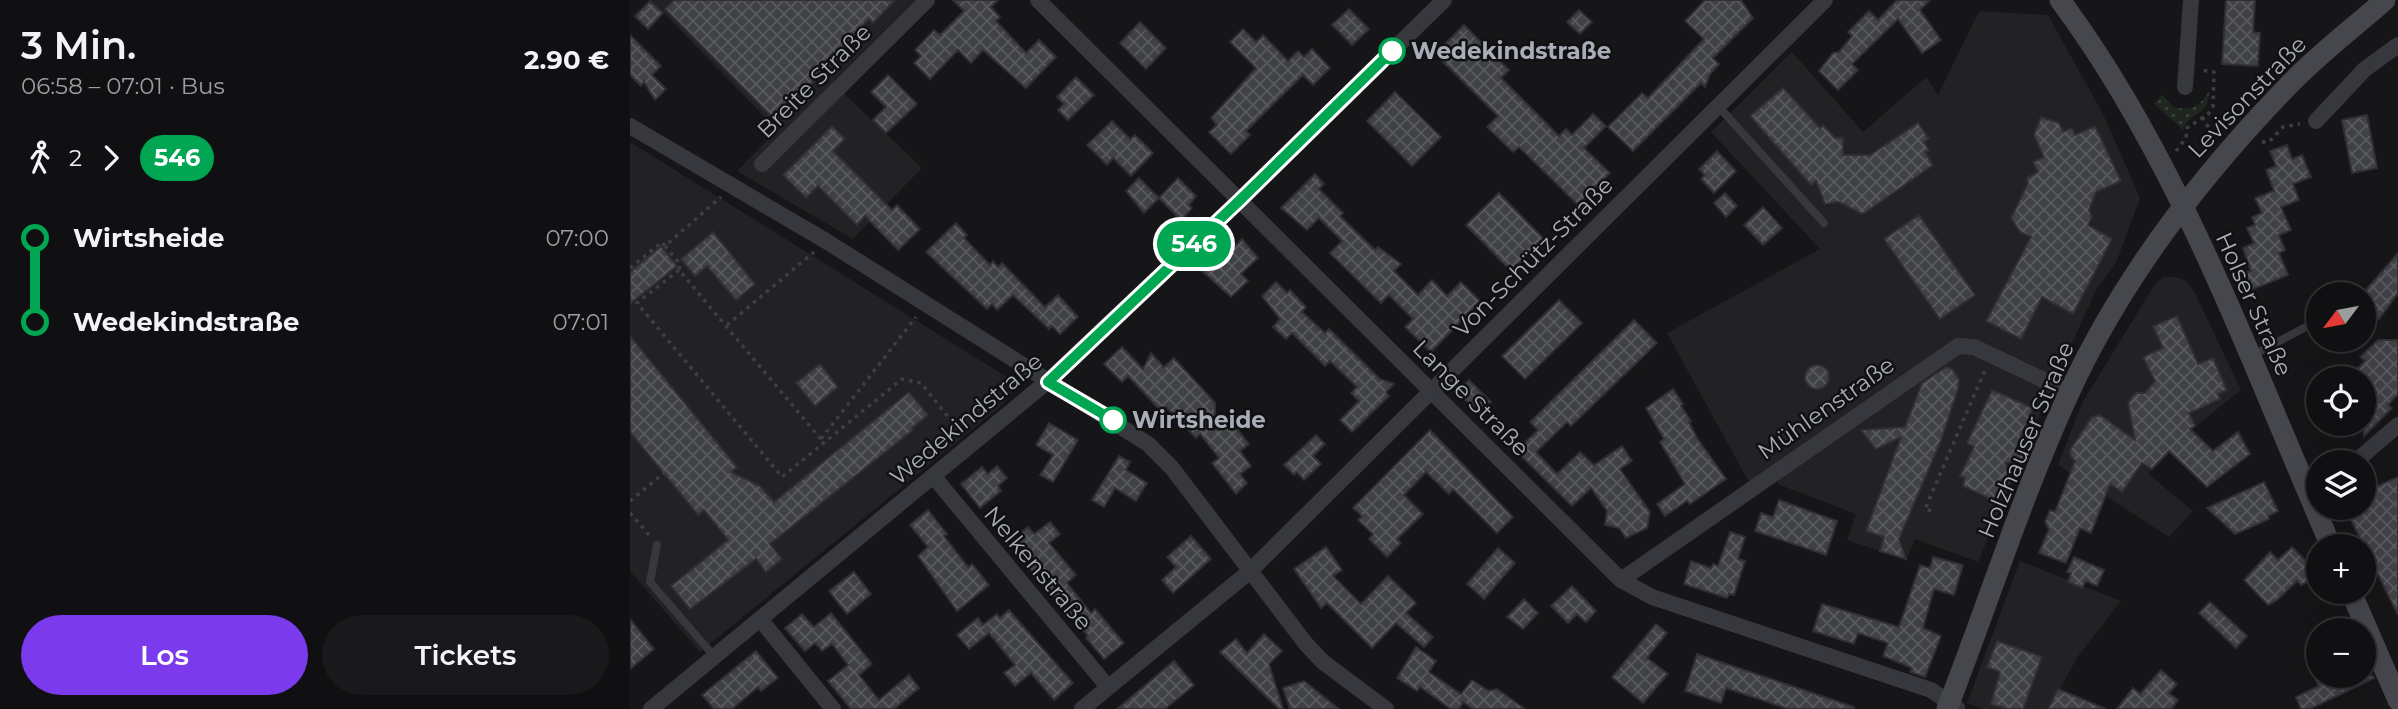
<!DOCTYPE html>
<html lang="de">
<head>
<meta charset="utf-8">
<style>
  :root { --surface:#101012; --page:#19191b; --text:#f1f3f6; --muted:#9c9d9f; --line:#303032; --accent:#7c3aed }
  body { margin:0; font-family:Montserrat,sans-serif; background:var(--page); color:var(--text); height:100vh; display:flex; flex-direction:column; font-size:26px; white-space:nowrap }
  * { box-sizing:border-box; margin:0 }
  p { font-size:23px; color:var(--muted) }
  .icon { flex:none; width:38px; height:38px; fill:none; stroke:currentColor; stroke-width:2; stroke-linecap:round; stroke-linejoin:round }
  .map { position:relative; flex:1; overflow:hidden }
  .side { display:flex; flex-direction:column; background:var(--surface); width:630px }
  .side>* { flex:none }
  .badge { padding:0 14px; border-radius:23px; font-size:24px; line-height:46px }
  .needle { width:46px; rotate:238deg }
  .controls { position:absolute; left:1676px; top:282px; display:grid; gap:14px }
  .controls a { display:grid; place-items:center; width:70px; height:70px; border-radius:50%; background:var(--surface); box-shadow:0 7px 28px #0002,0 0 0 2px var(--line); font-size:35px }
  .map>.badge { position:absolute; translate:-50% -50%; box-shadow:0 0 0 4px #fff }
  .legs { display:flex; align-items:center; gap:10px; height:77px; padding:0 21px; font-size:23px }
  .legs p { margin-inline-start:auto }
  .head { display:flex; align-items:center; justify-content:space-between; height:119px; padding:0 21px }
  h1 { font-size:38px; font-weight:600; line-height:52px }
  .cta { display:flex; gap:14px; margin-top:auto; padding:14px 21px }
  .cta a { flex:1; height:80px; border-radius:42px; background:var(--accent); color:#fff; font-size:28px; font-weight:600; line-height:80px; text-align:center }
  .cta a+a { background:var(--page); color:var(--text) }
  ul { padding:0 21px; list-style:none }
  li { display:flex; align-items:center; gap:24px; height:84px; font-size:26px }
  li i { display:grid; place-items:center; width:10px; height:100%; margin:0 9px; background:currentColor }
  li i::after { content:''; width:18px; height:18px; margin:-9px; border:5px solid; border-radius:50%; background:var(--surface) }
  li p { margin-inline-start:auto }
  li:first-child i { background:linear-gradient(#0000 50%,currentColor 0) }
  li:last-child i { background:linear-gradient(currentColor 50%,#0000 0) }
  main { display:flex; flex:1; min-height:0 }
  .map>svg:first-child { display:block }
</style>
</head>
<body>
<main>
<section class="side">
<div class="head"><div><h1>3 Min.</h1><p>06:58 – 07:01 · Bus</p></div><b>2.90 €</b></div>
<div class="legs"><svg class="icon" aria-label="walk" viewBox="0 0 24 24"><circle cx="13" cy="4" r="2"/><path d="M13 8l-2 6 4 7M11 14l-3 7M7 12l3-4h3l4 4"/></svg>2<svg class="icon" aria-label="forward" viewBox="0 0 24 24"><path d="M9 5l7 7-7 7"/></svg><b class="badge" style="background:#00a651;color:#fff">546</b></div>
<ul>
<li><i style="color:#00a651"></i><b>Wirtsheide</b><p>07:00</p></li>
<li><i style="color:#00a651"></i><b>Wedekindstraße</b><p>07:01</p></li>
</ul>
<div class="cta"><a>Los</a><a>Tickets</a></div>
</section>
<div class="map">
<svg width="1768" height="709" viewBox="0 0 1768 709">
  <defs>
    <pattern id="grass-dots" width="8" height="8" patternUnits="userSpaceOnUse" patternTransform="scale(1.75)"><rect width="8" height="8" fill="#1e261f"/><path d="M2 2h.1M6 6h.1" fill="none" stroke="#3c433d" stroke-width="1.8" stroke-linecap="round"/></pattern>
    <pattern id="building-cross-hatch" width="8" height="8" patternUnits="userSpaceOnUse" patternTransform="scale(1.75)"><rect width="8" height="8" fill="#404145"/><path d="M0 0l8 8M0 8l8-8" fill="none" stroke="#595a5e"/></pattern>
  </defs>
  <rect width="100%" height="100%" fill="#161618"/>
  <!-- built -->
  <g fill="#222225">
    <polygon points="21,0 285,0 202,82 292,168 223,239 107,171 147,130"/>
    <polygon points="1349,11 1418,15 1473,114 1510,198 1486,263 1467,288 1410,414 1348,562 1285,539 1276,560 1217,540 1226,514 1150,485 1138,470 1119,482 1037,333 1190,249 1081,132 1162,52 1233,132 1296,77 1308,95"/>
    <polygon points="0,142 380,379 383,385 381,394 372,405 70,652 0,571"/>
    <polygon points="1533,277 1546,277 1556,281 1565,293 1611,390 1565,427 1518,474 1563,511 1539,537 1428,465 1452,403 1525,284"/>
    <polygon points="1390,561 1491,601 1448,656 1419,709 1353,709 1337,703"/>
  </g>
  <!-- grass -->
  <path fill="url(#grass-dots)" d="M1579,91C1579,119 1560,109 1553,130L1524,104L1532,95L1544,107C1561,111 1571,106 1579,91Z"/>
  <!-- building -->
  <g fill="url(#building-cross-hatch)" stroke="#303034" stroke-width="2">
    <polygon points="44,0 265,0 243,23 239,19 220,38 224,41 145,120 35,9"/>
    <polygon points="323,0 368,0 361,7 370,17 366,21 396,53 409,40 426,57 396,88 353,50 341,63 328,50 300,79 284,63 291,56 285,50 304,30 310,35 334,11"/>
    <polygon points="1075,0 1111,0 1123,18 1083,58 1089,64 1080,74 1075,87 1071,83 1003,151 978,127 1012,93 1018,98 1074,39 1055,21"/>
    <polygon points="1267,0 1300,0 1290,10 1311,40 1292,53 1268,19 1222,64 1228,70 1208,90 1189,71 1203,53 1209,52 1222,36 1218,32 1239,11 1248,20"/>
    <polygon points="1596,0 1625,0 1623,32 1630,33 1628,66 1592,64"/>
    <polygon points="20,1 33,13 18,29 5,16"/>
    <polygon points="719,9 739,29 722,45 702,25"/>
    <polygon points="949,10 962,22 950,34 937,22"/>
    <polygon points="510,22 536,48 516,69 490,43"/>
    <polygon points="834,25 879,70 871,78 929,136 936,129 942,135 963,114 976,126 954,148 980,173 948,205 889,147 883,152 857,127 868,116 805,54"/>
    <polygon points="613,29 626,42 633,35 658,61 668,51 674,57 682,49 700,68 683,85 673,75 616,131 620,135 601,154 579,132 587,125 581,118 626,68 600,42"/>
    <polygon points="0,35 31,66 22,75 36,89 25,100 14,82 11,86 0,75"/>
    <polygon points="258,75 287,104 256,133 243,120 256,107 241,92"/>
    <polygon points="446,77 464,95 438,120 428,110 434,104 427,97"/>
    <polygon points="1153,88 1190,128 1193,125 1205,138 1213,138 1213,155 1240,155 1288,123 1299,139 1294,142 1299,150 1295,152 1303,165 1236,212 1232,214 1209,202 1195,204 1186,181 1181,185 1120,116"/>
    <polygon points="765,92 811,137 782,166 737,121"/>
    <polygon points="1737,115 1747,168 1722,173 1712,120"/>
    <polygon points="1411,117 1429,123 1433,132 1442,128 1445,135 1465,126 1491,181 1466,192 1459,210 1462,217 1458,225 1482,239 1443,314 1412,297 1391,339 1356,321 1401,237 1390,232 1381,218 1398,183 1397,178 1408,172 1403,162 1414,157 1404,135"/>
    <polygon points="482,121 500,139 505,135 523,153 501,176 483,158 477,165 457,145"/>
    <polygon points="202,126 215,139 203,151 262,210 267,205 290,229 268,250 235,216 227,225 188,186 176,198 153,175"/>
    <polygon points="1657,145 1662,159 1672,155 1681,177 1663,184 1669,200 1651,207 1661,230 1649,235 1655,250 1649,253 1658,275 1621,290 1615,273 1621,271 1613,248 1624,243 1617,228 1625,225 1622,217 1632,213 1625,198 1644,191 1636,170 1646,166 1640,151"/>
    <polygon points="1087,151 1106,171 1084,193 1071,179 1075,175 1069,169"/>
    <polygon points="685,174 694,184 689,189 713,213 710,216 745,250 748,247 771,264 764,271 788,295 802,280 817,296 831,282 850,301 801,352 775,327 783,319 759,295 751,303 700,253 712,241 689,218 677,230 651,208"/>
    <polygon points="509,178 529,198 514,213 496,191"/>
    <polygon points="548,178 566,196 559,205 562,208 551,220 529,198"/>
    <polygon points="869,193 914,239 881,271 836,225"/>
    <polygon points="1095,193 1107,206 1096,217 1084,203"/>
    <polygon points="1133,207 1152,228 1133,245 1114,225"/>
    <polygon points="1289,215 1345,295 1310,319 1254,239"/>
    <polygon points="326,223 337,235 334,238 360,265 363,261 368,267 372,263 415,307 428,295 448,317 430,334 422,326 419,329 383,295 367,310 362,304 357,309 296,252"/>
    <polygon points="83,232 125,284 106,300 77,266 65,276 51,259"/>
    <polygon points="612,239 628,258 611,274 618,281 601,297 571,270 601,242 605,246"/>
    <polygon points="31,246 47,266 0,304 0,272"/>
    <polygon points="1768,253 1768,293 1749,319 1734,305 1734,292"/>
    <polygon points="646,282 657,293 660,290 676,307 672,312 695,333 699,329 750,379 764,384 756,392 759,396 722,432 710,420 729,401 721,393 727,387 700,361 695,366 662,333 656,339 643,327 650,319 632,296"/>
    <polygon points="929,300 952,323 895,379 872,356"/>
    <polygon points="1547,316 1568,364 1583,358 1597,390 1588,394 1590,399 1559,413 1565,426 1560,429 1583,451 1608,432 1620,454 1577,487 1539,451 1522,469 1512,463 1492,492 1480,484 1461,533 1450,528 1436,563 1409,553 1419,529 1415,522 1420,510 1425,512 1445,461 1441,457 1440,450 1462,417 1470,415 1505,440 1498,402 1506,393 1515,393 1525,381 1513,357 1533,348 1523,326"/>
    <polygon points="1004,320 1027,343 941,426 937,422 906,452 927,474 950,452 964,465 992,446 1002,461 990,469 1020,512 1017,528 996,538 989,528 975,525 977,511 961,488 942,506 886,451 908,430 900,422"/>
    <polygon points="0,336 107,467 101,472 130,486 144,502 279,392 298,415 282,428 283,430 140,544 152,559 136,572 126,559 60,609 41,586 98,540 74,510 68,515 0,432"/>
    <polygon points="1748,340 1768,340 1768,394 1758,405 1762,408 1734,436 1734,378 1718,378 1735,361 1730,357"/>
    <polygon points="492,347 513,369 521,353 534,367 544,358 585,403 585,430 598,418 619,444 610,451 621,466 610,474 617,483 606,494 582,463 589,458 570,434 566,438 536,407 531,411 498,376 492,382 474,364"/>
    <polygon points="190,364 208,387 185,406 166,383"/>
    <circle cx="1187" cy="377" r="12"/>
    <polygon points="1316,367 1322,369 1329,379 1328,389 1312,438 1269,539 1276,559 1250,551 1254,537 1236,531 1271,437 1246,449 1231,430 1275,427 1292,383"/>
    <polygon points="839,380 861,402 849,413 827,392"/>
    <polygon points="1043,389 1053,404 1051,406 1061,421 1059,422 1067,438 1096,479 1060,504 1057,501 1035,516 1027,504 1055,484 1030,442 1034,439 1016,408"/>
    <polygon points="1362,390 1403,408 1385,451 1398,456 1396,460 1375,463 1382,475 1375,492 1361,504 1357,497 1333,486 1335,478 1330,476 1344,447 1337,443"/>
    <polygon points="419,423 448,440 423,482 410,475 423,455 406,445"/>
    <polygon points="800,430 883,517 867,533 823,489 819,494 796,472 774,495 793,514 767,539 771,543 757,557 739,539 743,534 728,520 732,516 723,508"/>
    <polygon points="686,435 695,444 683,456 691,464 674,480 667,472 664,475 654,465"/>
    <polygon points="489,456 500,462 496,470 517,483 506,501 485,488 474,507 462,500"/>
    <polygon points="367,466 377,478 368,486 371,491 350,508 331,484 352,467 358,474"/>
    <polygon points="1768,477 1768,615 1715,508 1734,508 1734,492"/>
    <polygon points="1634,482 1648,511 1638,516 1639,519 1605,534 1577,508"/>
    <polygon points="1149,500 1207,521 1196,555 1125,531 1131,513 1143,517"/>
    <polygon points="298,510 317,534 314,536 338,567 342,564 359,585 327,611 288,556 298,547 280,525"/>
    <polygon points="420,522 430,534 419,543 446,575 437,583 461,613 465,609 494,643 474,659 456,638 458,636 395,563 401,558 384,538 398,527 404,534"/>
    <polygon points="1100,532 1115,537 1108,559 1115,561 1104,595 1099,594 1097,598 1054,584 1061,561 1081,568 1083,564 1088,566"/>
    <polygon points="561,536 581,559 543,593 532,580 546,567 537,557"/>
    <polygon points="696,547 712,570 703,576 731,604 758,576 786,603 776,613 803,637 794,647 766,623 742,648 697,603 691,608 664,569"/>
    <polygon points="1662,547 1675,560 1684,579 1671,585 1667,581 1647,600 1638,605 1614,580 1640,552 1648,560"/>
    <polygon points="868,548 885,563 854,599 837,584"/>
    <polygon points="1303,557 1333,565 1324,595 1304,589 1293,628 1311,636 1295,677 1280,672 1282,668 1253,656 1258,643 1228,633 1224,644 1183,631 1192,604 1269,627 1290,565 1300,568"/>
    <polygon points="1444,557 1474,570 1467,586 1456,581 1452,588 1438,582 1441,573 1437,572"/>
    <polygon points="224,572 241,594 217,614 199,591"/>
    <polygon points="942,586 966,611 956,622 947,614 938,623 921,606"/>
    <polygon points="894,599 908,613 893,629 877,617"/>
    <polygon points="1580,602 1617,636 1606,648 1569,613"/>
    <polygon points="379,610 443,683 424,700 401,673 385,686 374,673 385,665 359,633 339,649 327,635 348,618 353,625 367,614 370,618"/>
    <polygon points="201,613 242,664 229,675 249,700 279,675 289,688 264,709 221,709 198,681 218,665 202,644 192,651 185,643 175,651 155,628 172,614 184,627"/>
    <polygon points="0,619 24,649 0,669"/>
    <polygon points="1026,624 1037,633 1017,658 1038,674 1013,703 982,677"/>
    <polygon points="634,634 652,651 639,664 653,709 649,709 590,652 606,639 617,653"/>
    <polygon points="1367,641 1412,657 1393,709 1377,709 1361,704 1370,672 1357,667"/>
    <polygon points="786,647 806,661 799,672 831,694 842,680 859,691 867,689 895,709 843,709 833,702 829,709 821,709 790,687 787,691 767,678"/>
    <polygon points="126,651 148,678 131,691 128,687 102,709 84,709 72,695"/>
    <polygon points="1067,654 1224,707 1224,709 1158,709 1096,688 1091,703 1055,691"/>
    <polygon points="544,661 564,685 535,709 487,709"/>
    <polygon points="1531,670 1547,684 1539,693 1548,700 1541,709 1487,709 1503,688 1510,694"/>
    <polygon points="1684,676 1743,676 1744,678 1680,709 1671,709 1666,697 1689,686"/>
    <polygon points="674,681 709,709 660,709 653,688"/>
    <polygon points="1428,689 1476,709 1418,709"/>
  </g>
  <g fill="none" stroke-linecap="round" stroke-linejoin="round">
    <!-- path -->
    <g stroke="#3d3f44" stroke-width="3.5" stroke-dasharray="3.5 5" stroke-linecap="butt">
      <polyline points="1572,117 1586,139"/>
      <polyline points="1632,142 1639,142 1653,127 1670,124"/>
      <polyline points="1546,151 1556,138 1557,128 1578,114 1583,106 1584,72 1570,70"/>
      <polyline points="35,246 50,264 49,270 194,443"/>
      <polyline points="0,268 32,242 35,246 91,197"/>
      <polyline points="49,270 7,303 152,477 272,379 291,383 331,433"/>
      <polyline points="97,325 184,252"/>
      <polyline points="191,439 286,317"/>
      <polyline points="0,501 34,473"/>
      <polyline points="1301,511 1295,509 1355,370"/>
      <polyline points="0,513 19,535"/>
      <polyline points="1290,627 1295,614"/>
    </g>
    <!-- lane -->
    <g stroke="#37383d" stroke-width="8">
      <polyline points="1088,106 1194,223"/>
      <polyline points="1734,337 1735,338"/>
      <polyline points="1621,356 1689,320"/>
      <polyline points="27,545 20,582 84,656"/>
    </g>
    <!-- street -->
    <g stroke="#37383d" stroke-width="16">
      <polyline points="408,0 991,580 1022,597 1301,690 1327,708"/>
      <polyline points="1555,87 1561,0"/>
      <polyline points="1686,121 1735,69 1768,45"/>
      <polyline points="0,126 196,241 518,444 542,468 676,644 693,662 756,709"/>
      <polyline points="132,164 297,0"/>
      <polyline points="1725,462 1768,425"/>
      <polyline points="304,477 478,687"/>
      <polyline points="991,580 1328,346 1344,347 1439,392"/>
      <polyline points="130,619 203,709"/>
      <polyline points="21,709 418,381 609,201 814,0"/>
      <polyline points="452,709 619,572 1195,0"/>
    </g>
    <!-- secondary -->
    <g stroke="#45474d" stroke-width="21">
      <path d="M1430,0C1550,161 1621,363 1701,546"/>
      <polyline points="1721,592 1768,700"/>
      <path d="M1317,709C1358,604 1392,495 1439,393C1491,280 1570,177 1656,88C1686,56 1722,29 1755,0"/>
    </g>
  </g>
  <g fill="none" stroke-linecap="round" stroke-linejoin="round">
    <defs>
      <polyline id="line-1" points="483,420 418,382 609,201 762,51"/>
    </defs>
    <!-- line-1 casing -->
    <use href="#line-1" stroke="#fff" stroke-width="16"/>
    <!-- line-1 -->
    <use href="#line-1" stroke="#00a651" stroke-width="10"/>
  </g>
  <!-- markers -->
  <g fill="#fff" stroke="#00a651" stroke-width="3.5">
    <circle cx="762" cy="51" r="12"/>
    <circle cx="483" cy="420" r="12"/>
  </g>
  <g text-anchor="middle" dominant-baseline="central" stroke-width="5" stroke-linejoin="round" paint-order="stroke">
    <!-- stop labels -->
    <g font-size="23" font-weight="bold" fill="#a8adb8" stroke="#111113" text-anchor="start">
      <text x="781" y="51">Wedekindstraße</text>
      <text x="502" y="420">Wirtsheide</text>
    </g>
    <!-- street labels -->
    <g font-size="23" fill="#a8adb8" stroke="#111113">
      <text transform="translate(184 81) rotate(-45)">Breite Straße</text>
      <text transform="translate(1617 97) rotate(-46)">Levisonstraße</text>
      <text transform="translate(903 257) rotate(-45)">Von-Schütz-Straße</text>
      <text transform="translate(1624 304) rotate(66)">Holser Straße</text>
      <text transform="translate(841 398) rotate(45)">Lange Straße</text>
      <text transform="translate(1196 408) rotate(-35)">Mühlenstraße</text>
      <text transform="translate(336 419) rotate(-40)">Wedekindstraße</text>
      <text transform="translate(1396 440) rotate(-67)">Holzhauser Straße</text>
      <text transform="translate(408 568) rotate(50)">Nelkenstraße</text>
    </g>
  </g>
</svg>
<div class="controls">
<a><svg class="needle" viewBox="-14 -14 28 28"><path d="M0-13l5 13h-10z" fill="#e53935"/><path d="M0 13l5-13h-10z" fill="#9c9d9f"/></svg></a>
<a><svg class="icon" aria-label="locate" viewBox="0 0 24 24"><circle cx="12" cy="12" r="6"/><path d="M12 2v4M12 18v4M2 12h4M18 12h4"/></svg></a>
<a><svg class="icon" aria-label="layers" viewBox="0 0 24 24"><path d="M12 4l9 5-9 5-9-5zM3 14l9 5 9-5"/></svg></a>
<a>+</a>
<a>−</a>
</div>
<b class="badge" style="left:564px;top:244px;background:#00a651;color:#fff">546</b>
</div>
</main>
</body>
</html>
